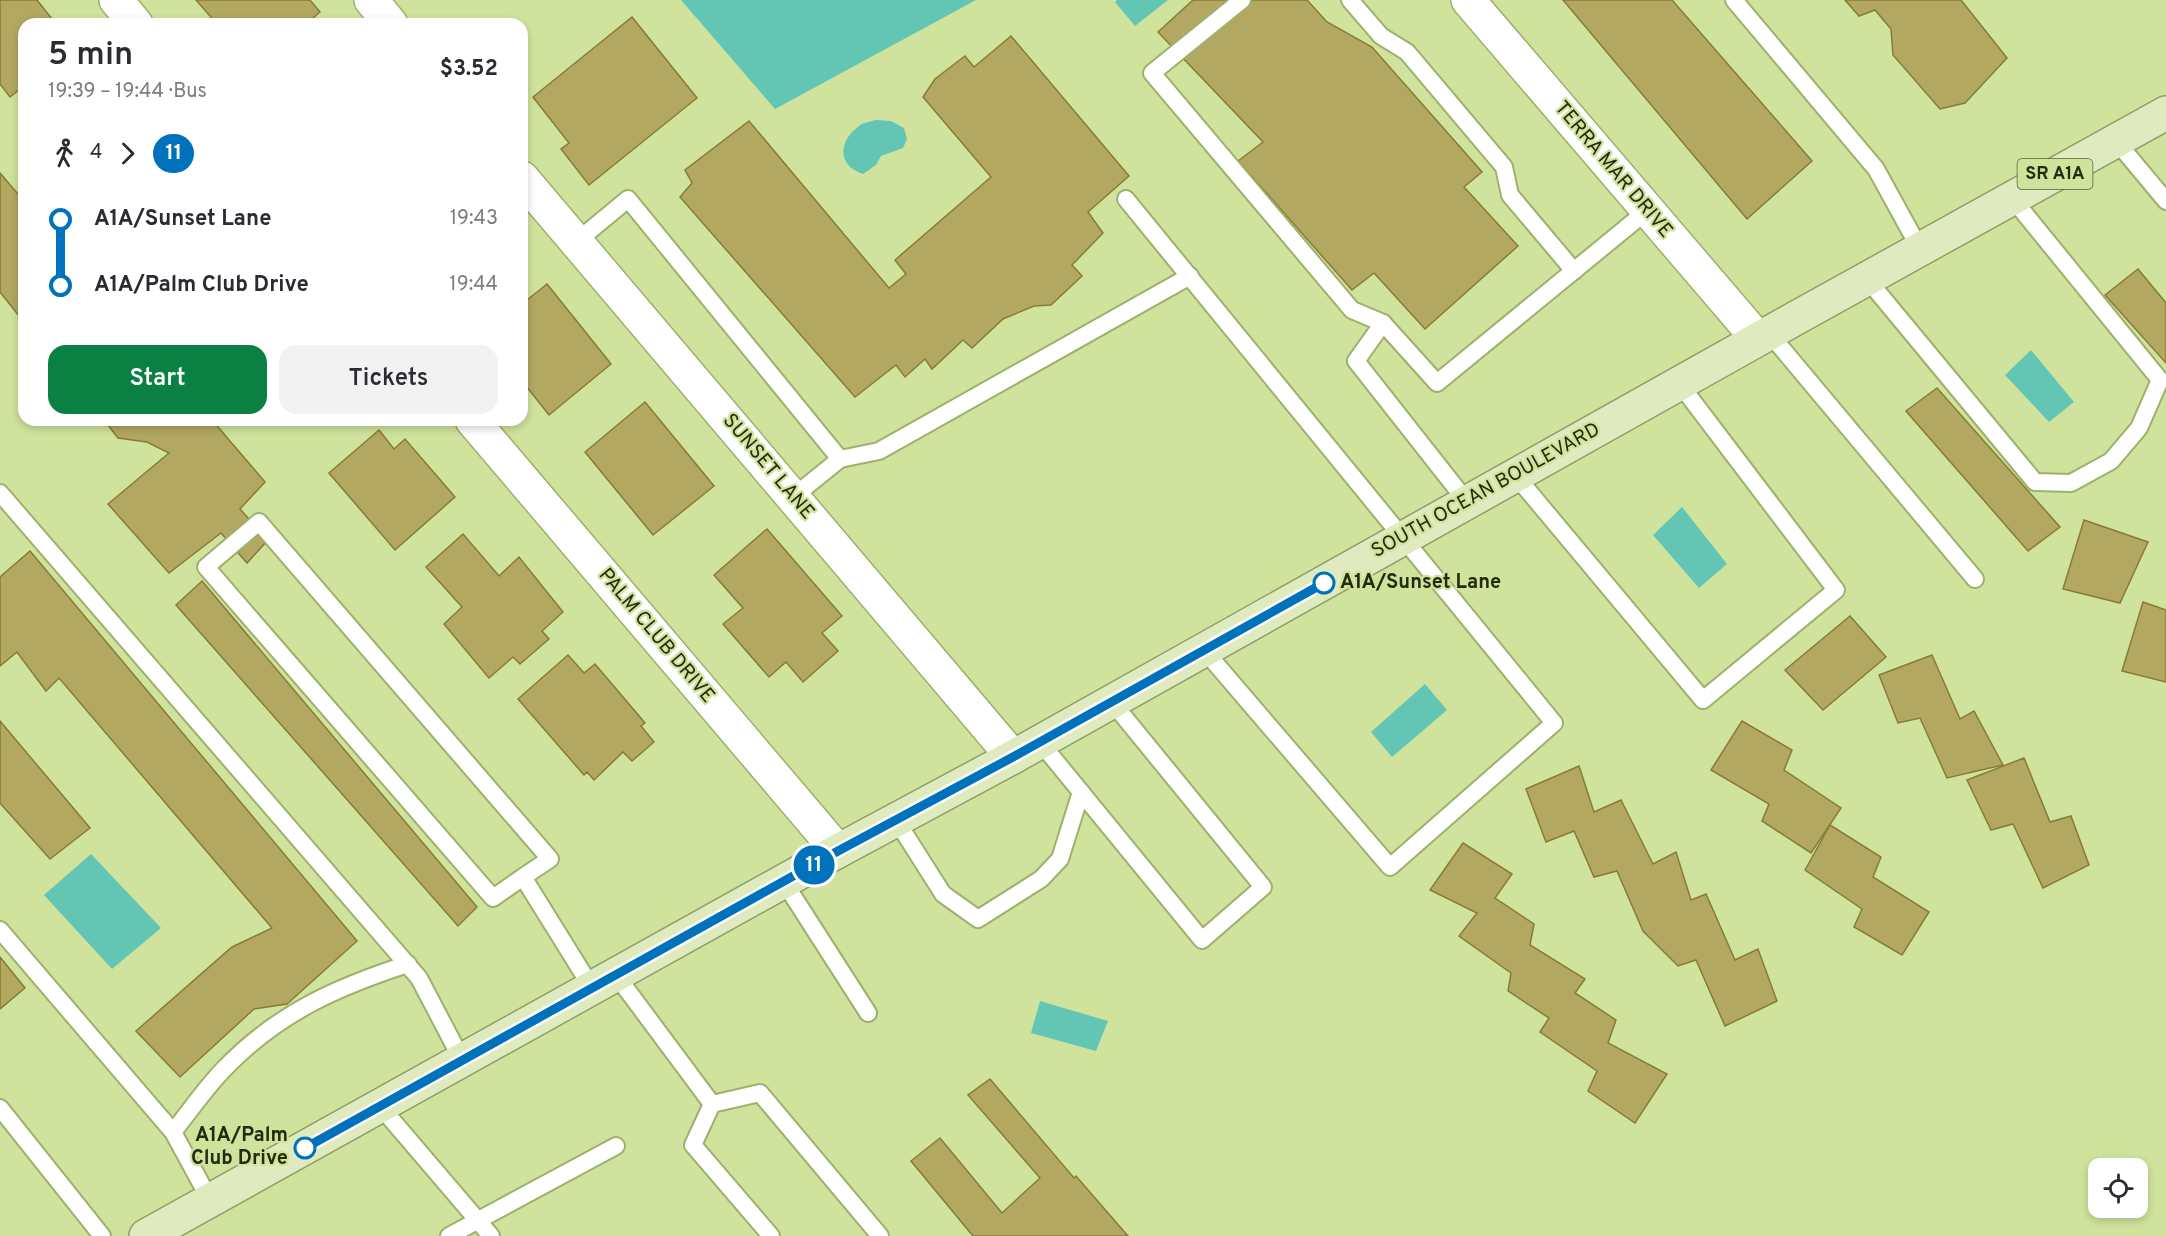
<!DOCTYPE html>
<html lang="en">
<head>
<meta charset="utf-8">
<style>
  :root { --surface:#fff; --page:#f2f2f3; --text:#2b2b33; --muted:#7c7c81; --accent:#0b8043 }
  body { margin:0; font-family:Overpass,sans-serif; background:var(--page); color:var(--text); height:100vh; display:flex; flex-direction:column; font-size:22px; white-space:nowrap }
  * { box-sizing:border-box; margin:0 }
  p { font-size:20px; color:var(--muted) }
  .icon { flex:none; width:33px; height:33px; fill:none; stroke:currentColor; stroke-width:2; stroke-linecap:round; stroke-linejoin:round }
  .map { position:relative; flex:1; overflow:hidden }
  .details { position:absolute; left:18px; top:18px; width:510px; height:408px; display:flex; flex-direction:column; background:var(--surface); border-radius:18px; box-shadow:0 3px 9px #0003 }
  .details>* { flex:none }
  .badge { padding:0 12px; border-radius:20px; font-size:21px; line-height:39px }
  .controls { position:absolute; left:2088px; top:1158px; display:grid; gap:12px }
  .controls a { display:grid; place-items:center; width:60px; height:60px; border-radius:12px; background:var(--surface); box-shadow:0 3px 9px #0003; font-size:30px }
  .map>.badge { position:absolute; translate:-50% -50%; box-shadow:0 0 0 3px #fff }
  .legs { display:flex; align-items:center; gap:9px; height:66px; padding:0 30px; font-size:20px }
  .legs p { margin-inline-start:auto }
  .headline { display:flex; align-items:center; justify-content:space-between; height:102px; padding:0 30px }
  h1 { font-size:33px; font-weight:600; line-height:45px }
  .button { display:flex; gap:12px; margin-top:auto; padding:12px 30px }
  .button a { flex:1; height:69px; border-radius:18px; background:var(--accent); color:#fff; font-size:24px; font-weight:600; line-height:69px; text-align:center }
  .button a+a { background:var(--page); color:var(--text) }
  ul { padding:0 30px; list-style:none }
  li { display:flex; align-items:center; gap:21px; height:66px; font-size:22px }
  li i { display:grid; place-items:center; width:9px; height:100%; margin:0 8px; background:currentColor }
  li i::after { content:''; width:15px; height:15px; margin:-8px; border:4px solid; border-radius:50%; background:var(--surface) }
  li p { margin-inline-start:auto }
  li:first-child i { background:linear-gradient(#0000 50%,currentColor 0) }
  li:last-child i { background:linear-gradient(currentColor 50%,#0000 0) }
  .map>svg:first-child { display:block }
</style>
</head>
<body>
<div class="map">
<svg width="2166" height="1236" viewBox="0 0 2166 1236">
  <rect width="100%" height="100%" fill="#d0e39d"/>
  <!-- water -->
  <g fill="#63c6b5">
    <polygon points="681,0 976,0 775,109"/>
    <polygon points="1117,0 1168,0 1135,26 1115,2"/>
    <path d="M876,120L891,121L904,128L907,139L903,148L881,156L876,165L863,174C835,165 839,138 862,124C866,122 872,121 876,120Z"/>
    <polygon points="2031,350 2074,402 2049,422 2005,375"/>
    <polygon points="1682,507 1727,564 1699,588 1653,535"/>
    <polygon points="1425,684 1447,710 1392,757 1371,732"/>
    <polygon points="91,854 161,928 112,969 44,895"/>
    <polygon points="1040,1001 1108,1021 1096,1051 1031,1033"/>
  </g>
  <!-- building -->
  <g fill="#b3a861" stroke="#877c35" stroke-width="1.5">
    <polygon points="0,0 37,0 56,24 24,24 24,86 10,97 0,84"/>
    <polygon points="196,0 310,0 320,12 306,24 217,24"/>
    <polygon points="1193,0 1307,0 1327,22 1372,47 1482,172 1464,187 1518,246 1425,329 1374,273 1352,290 1238,161 1263,142 1158,32"/>
    <polygon points="1563,0 1672,0 1812,161 1747,219"/>
    <polygon points="1845,0 1961,0 2007,58 1965,103 1940,109 1893,55 1891,29 1875,10 1859,16"/>
    <polygon points="632,17 697,98 589,185 561,149 569,143 533,97"/>
    <polygon points="1011,36 1129,176 1088,212 1103,233 1072,265 1082,276 1051,305 1034,306 1003,319 972,348 963,340 932,369 925,359 905,377 896,365 855,397 680,197 692,183 685,170 749,121 889,288 906,274 895,260 991,177 923,97 935,79 965,56 974,67"/>
    <polygon points="0,173 24,201 24,322 0,292"/>
    <polygon points="2138,269 2166,303 2166,363 2105,295"/>
    <polygon points="547,284 611,364 549,415 522,381 522,304"/>
    <polygon points="1937,388 2060,527 2028,551 1906,411"/>
    <polygon points="645,402 714,486 653,535 585,452"/>
    <polygon points="104,420 212,420 265,482 240,509 268,540 247,563 221,533 169,573 108,504 169,453 147,442 118,438"/>
    <polygon points="379,430 394,449 405,439 455,497 395,550 329,473"/>
    <polygon points="2084,520 2148,542 2120,603 2063,589"/>
    <polygon points="767,529 842,616 822,633 838,651 803,682 786,662 769,677 723,624 743,608 714,575"/>
    <polygon points="463,534 499,576 519,557 563,612 542,631 549,639 520,664 513,657 489,678 444,624 462,607 426,567"/>
    <polygon points="30,551 357,941 287,1004 254,1009 180,1077 136,1031 232,947 272,928 59,678 46,691 17,652 0,666 0,577"/>
    <polygon points="202,581 477,907 458,926 176,605"/>
    <polygon points="2143,602 2166,610 2166,682 2122,671"/>
    <polygon points="1850,616 1886,657 1823,710 1785,670"/>
    <polygon points="568,655 584,673 595,664 645,723 641,726 654,742 632,761 623,752 594,780 587,772 584,775 518,699"/>
    <polygon points="1932,655 1960,719 1974,711 2003,765 1947,778 1920,718 1898,723 1879,675"/>
    <polygon points="0,721 90,828 50,859 0,803"/>
    <polygon points="1742,721 1792,750 1784,770 1841,808 1811,853 1762,821 1769,804 1711,770"/>
    <polygon points="2024,758 2050,822 2071,816 2089,865 2043,888 2013,824 1991,830 1967,780"/>
    <polygon points="1579,766 1594,812 1621,800 1653,864 1676,852 1691,900 1706,894 1735,960 1758,949 1777,1001 1725,1026 1696,960 1678,966 1643,931 1617,871 1594,877 1574,831 1546,842 1526,789"/>
    <polygon points="1830,825 1881,857 1873,877 1929,912 1902,955 1854,927 1862,909 1805,870"/>
    <polygon points="1463,843 1512,874 1495,898 1534,924 1530,945 1585,979 1575,993 1616,1020 1608,1043 1667,1074 1635,1123 1588,1091 1597,1071 1540,1032 1549,1018 1508,991 1511,973 1459,936 1477,913 1430,890"/>
    <polygon points="0,957 25,988 0,1009"/>
    <polygon points="990,1079 1074,1178 1076,1176 1128,1236 973,1236 911,1161 940,1138 1002,1213 1040,1178 968,1095"/>
  </g>
  <g fill="none" stroke-linecap="round" stroke-linejoin="round">
    <defs>
      <g id="lane">
        <polyline points="1242,0 1152,73 1352,310 1383,323 1437,383 1648,210"/>
        <polyline points="1350,0 1381,36 1407,52 1504,167 1510,195 1574,271"/>
        <polyline points="1734,0 1876,169 1920,249"/>
        <polyline points="2116,141 2166,201"/>
        <polyline points="1126,199 1554,723 1390,867 1204,650"/>
        <polyline points="576,242 628,199 840,459 793,497"/>
        <polyline points="1867,279 2035,482 2071,483 2111,461 2139,428 2160,380 2012,198"/>
        <polyline points="1383,323 1356,361 1467,502"/>
        <polyline points="1769,333 1975,579"/>
        <polyline points="840,459 879,451 1190,276"/>
        <polyline points="1515,475 1703,700 1836,590 1679,383"/>
        <polyline points="0,493 419,978 462,1060"/>
        <polyline points="1040,742 1202,940 1263,887 1112,702"/>
        <polyline points="896,820 943,894 978,919 1041,879 1060,859 1081,792"/>
        <polyline points="523,877 493,898 206,567 259,522 550,859 523,877 592,988"/>
        <polyline points="784,882 868,1013"/>
        <polyline points="0,930 173,1132 210,1200"/>
        <polyline points="616,975 712,1104"/>
        <polyline points="712,1104 760,1093 880,1236"/>
        <polyline points="712,1104 693,1145 771,1236"/>
        <polyline points="380,1106 491,1236"/>
        <polyline points="0,1108 102,1236"/>
        <path d="M173,1132C190,1111 206,1087 225,1068C278,1013 337,987 408,964"/>
        <polyline points="449,1236 616,1146"/>
      </g>
      <g id="street">
        <polyline points="116,0 136,24"/>
        <polyline points="371,0 391,24"/>
        <polyline points="1468,0 1758,339"/>
        <polyline points="522,178 1013,757"/>
        <polyline points="472,420 838,851"/>
      </g>
      <polyline id="primary" points="146,1236 838,851 1013,757 1796,318 2166,113"/>
    </defs>
    <!-- lane casing -->
    <use href="#lane" stroke="#9eb06c" stroke-width="20"/>
    <!-- street casing -->
    <use href="#street" stroke="#9eb06c" stroke-width="36"/>
    <!-- primary casing -->
    <use href="#primary" stroke="#909f65" stroke-width="36"/>
    <!-- lane -->
    <use href="#lane" stroke="#fff" stroke-width="16"/>
    <!-- street -->
    <use href="#street" stroke="#fff" stroke-width="33"/>
    <!-- primary -->
    <use href="#primary" stroke="#dfebbf" stroke-width="33"/>
  </g>
  <g fill="none" stroke-linecap="round" stroke-linejoin="round">
    <defs>
      <polyline id="line-1" points="305,1148 838,851 1013,757 1324,583"/>
    </defs>
    <!-- line-1 casing -->
    <use href="#line-1" stroke="#fff" stroke-width="14"/>
    <!-- line-1 -->
    <use href="#line-1" stroke="#0072bc" stroke-width="9"/>
  </g>
  <!-- markers -->
  <g fill="#fff" stroke="#0072bc" stroke-width="3">
    <circle cx="1324" cy="583" r="10"/>
    <circle cx="305" cy="1148" r="10"/>
  </g>
  <g text-anchor="middle" dominant-baseline="central" stroke-width="4.5" stroke-linejoin="round" paint-order="stroke">
    <!-- shield labels -->
    <rect fill="#d0e39d" stroke="#58623a" stroke-width="1.5" x="2017.5" y="159" width="75" height="30" rx="4.5"/>
    <g font-size="18" font-weight="bold" fill="#242b0f">
      <text x="2055" y="174">SR A1A</text>
    </g>
    <!-- street labels -->
    <g font-size="20" fill="#242b0f" stroke="#d0e39d">
      <text transform="translate(1613 170) rotate(50)">TERRA MAR DRIVE</text>
      <text transform="translate(768 467) rotate(50)">SUNSET LANE</text>
      <text transform="translate(1486 491) rotate(-29)">SOUTH OCEAN BOULEVARD</text>
      <text transform="translate(656 636) rotate(50)">PALM CLUB DRIVE</text>
    </g>
    <!-- stop labels -->
    <g font-size="20" font-weight="bold" fill="#242b0f" stroke="#d0e39d" text-anchor="start">
      <text x="1340" y="583">A1A/Sunset Lane</text>
      <text x="288" y="1136" text-anchor="end">A1A/Palm<tspan x="288" dy="23">Club Drive</tspan></text>
    </g>
  </g>
</svg>
<div class="controls">
<a><svg class="icon" aria-label="locate" viewBox="0 0 24 24"><circle cx="12" cy="12" r="6"/><path d="M12 2v4M12 18v4M2 12h4M18 12h4"/></svg></a>
</div>
<b class="badge" style="left:814px;top:865px;background:#0072bc;color:#fff">11</b>
<section class="details">
<div class="headline"><div><h1>5 min</h1><p>19:39 – 19:44 · Bus</p></div><b>$3.52</b></div>
<div class="legs"><svg class="icon" aria-label="walk" viewBox="0 0 24 24"><circle cx="13" cy="4" r="2"/><path d="M13 8l-2 6 4 7M11 14l-3 7M7 12l3-4h3l4 4"/></svg>4<svg class="icon" aria-label="forward" viewBox="0 0 24 24"><path d="M9 5l7 7-7 7"/></svg><b class="badge" style="background:#0072bc;color:#fff">11</b></div>
<ul>
<li><i style="color:#0072bc"></i><b>A1A/Sunset Lane</b><p>19:43</p></li>
<li><i style="color:#0072bc"></i><b>A1A/Palm Club Drive</b><p>19:44</p></li>
</ul>
<div class="button"><a>Start</a><a>Tickets</a></div>
</section>
</div>
</body>
</html>
